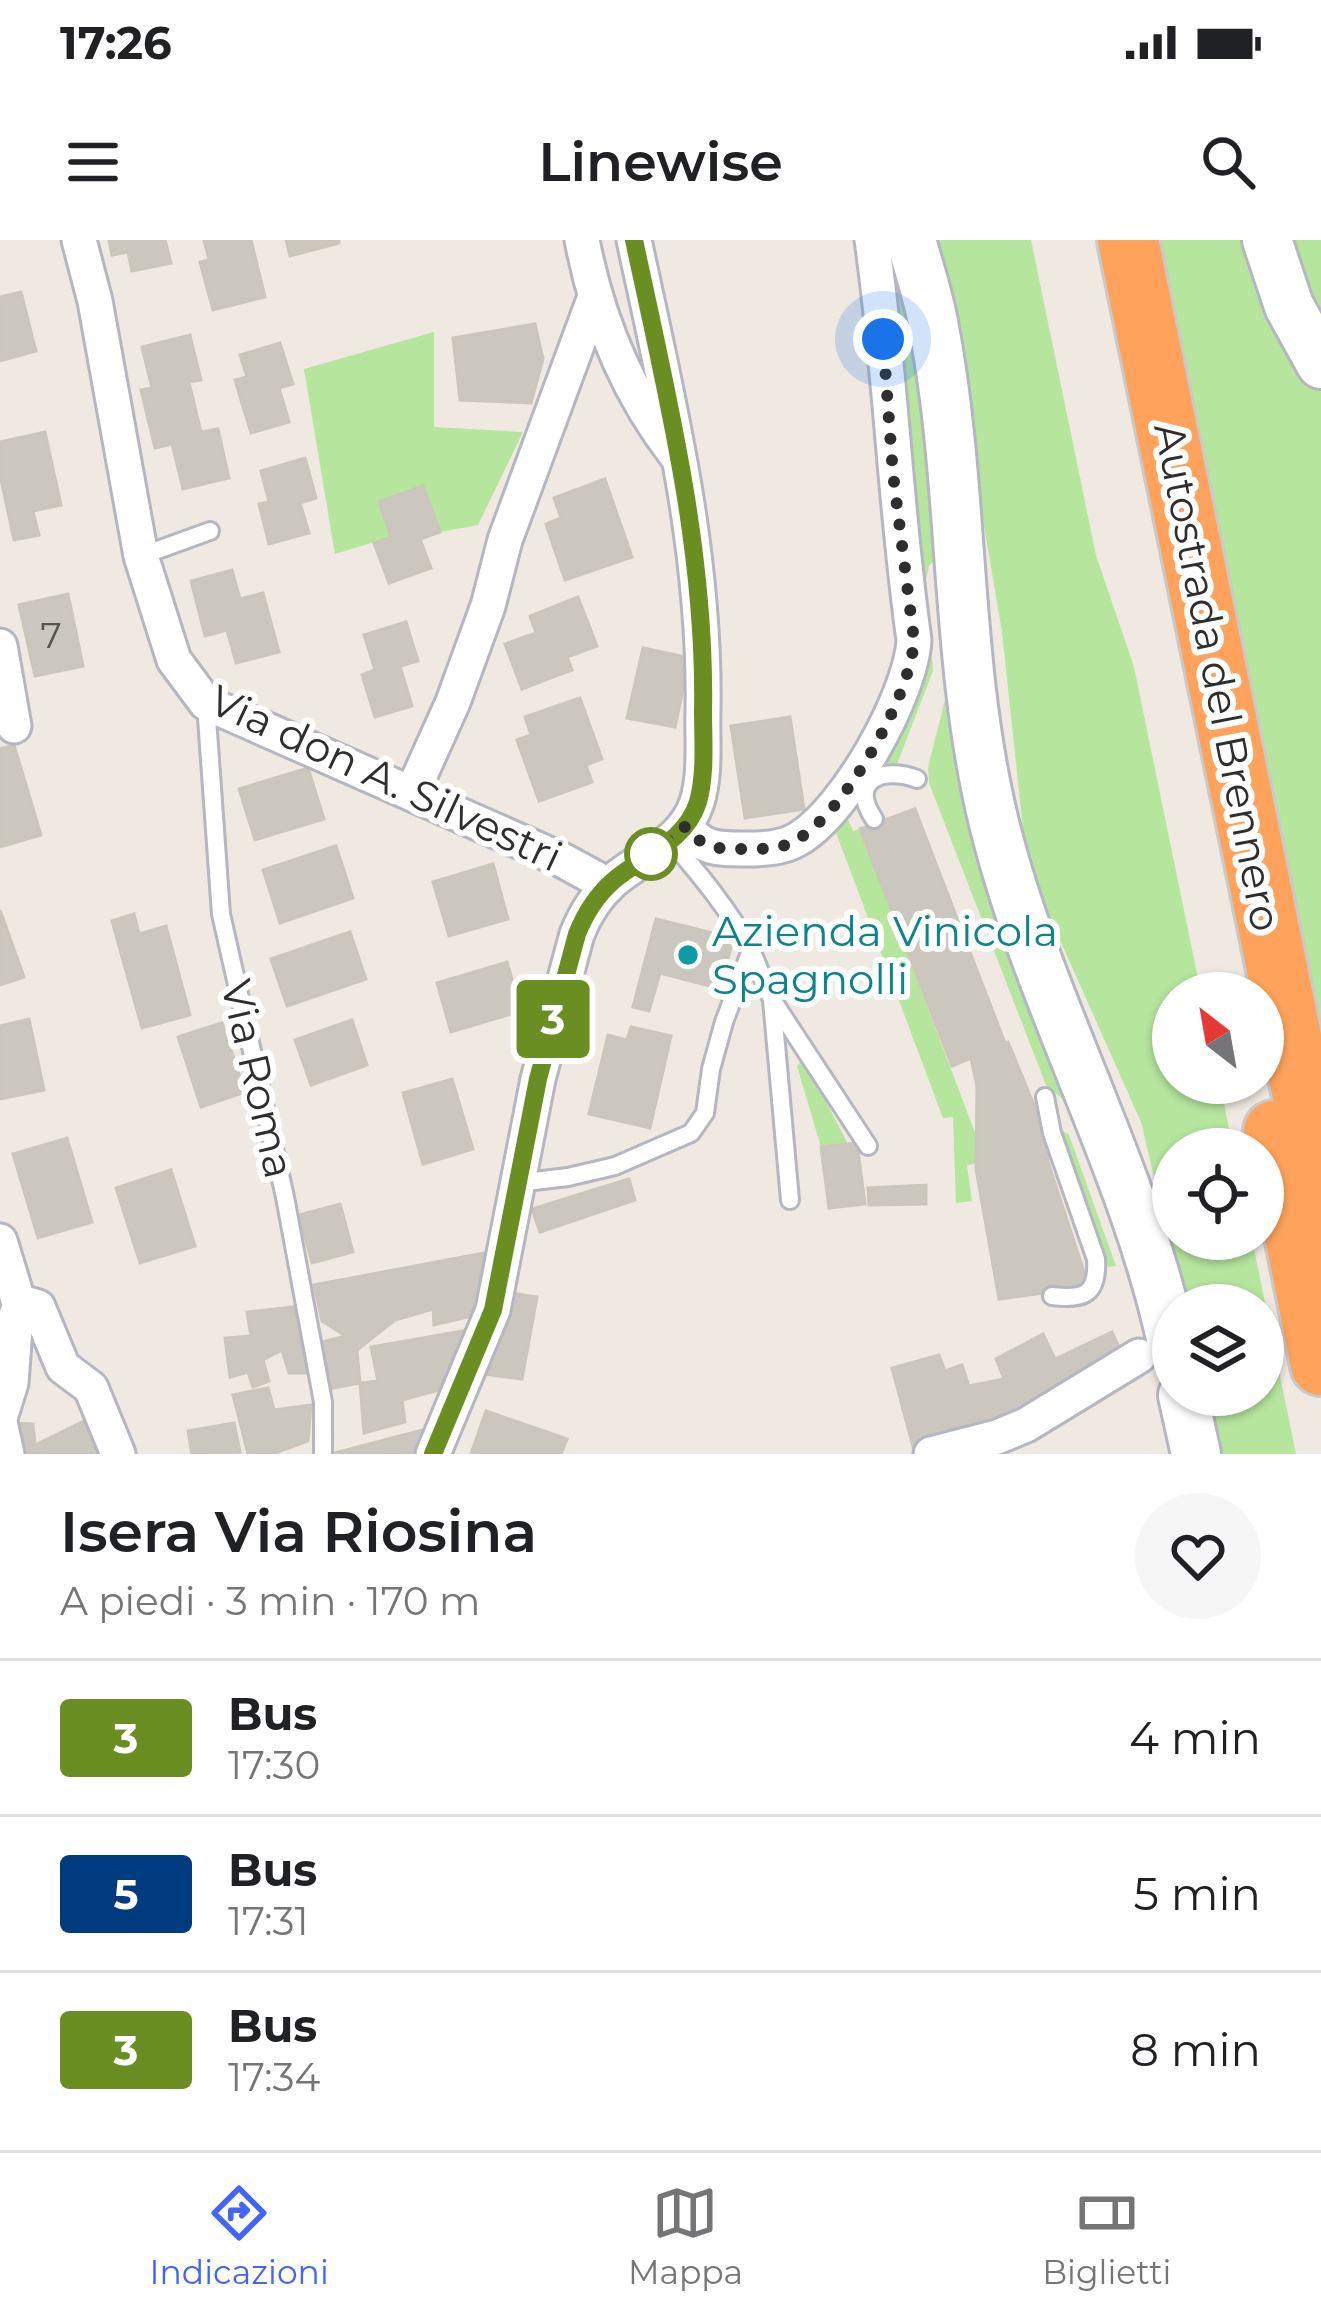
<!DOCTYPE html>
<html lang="it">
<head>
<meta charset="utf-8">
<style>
  :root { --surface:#fff; --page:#f6f6f6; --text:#202124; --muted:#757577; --line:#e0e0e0; --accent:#4264fb }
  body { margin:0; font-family:Montserrat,sans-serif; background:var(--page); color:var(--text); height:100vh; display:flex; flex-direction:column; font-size:45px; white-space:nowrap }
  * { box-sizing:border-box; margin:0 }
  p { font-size:39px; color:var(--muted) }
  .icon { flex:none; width:66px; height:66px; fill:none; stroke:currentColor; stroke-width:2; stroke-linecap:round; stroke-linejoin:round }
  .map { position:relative; height:1214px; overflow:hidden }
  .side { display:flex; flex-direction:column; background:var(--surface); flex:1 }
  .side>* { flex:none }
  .badge { padding:0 24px; border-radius:9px; font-size:42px; line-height:78px }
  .needle { width:78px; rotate:329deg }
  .tools { position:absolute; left:1152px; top:732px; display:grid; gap:24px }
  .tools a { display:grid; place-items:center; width:132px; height:132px; border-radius:50%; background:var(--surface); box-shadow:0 3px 9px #0004; font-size:60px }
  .you { position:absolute; width:60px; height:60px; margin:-30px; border:9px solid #fff; border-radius:50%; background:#1a73e8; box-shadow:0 0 0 18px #1a73e833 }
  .map>.badge { position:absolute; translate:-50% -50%; box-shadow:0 0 0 6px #fff }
  .round { display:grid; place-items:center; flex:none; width:126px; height:126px; border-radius:63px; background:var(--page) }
  .head { display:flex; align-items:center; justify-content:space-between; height:204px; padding:0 60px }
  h1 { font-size:57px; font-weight:600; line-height:90px }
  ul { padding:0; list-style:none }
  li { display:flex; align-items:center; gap:36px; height:156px; padding:0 60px; border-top:3px solid var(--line) }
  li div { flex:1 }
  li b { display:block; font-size:45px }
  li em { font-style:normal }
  li .badge { min-width:132px; font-weight:700; text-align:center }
  .status { display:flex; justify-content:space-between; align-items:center; height:84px; padding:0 60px; background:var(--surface); direction:ltr }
  .status svg { height:33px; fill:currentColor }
  header { display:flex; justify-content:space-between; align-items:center; height:156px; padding:0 60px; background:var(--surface); font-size:54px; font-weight:600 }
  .tabs { display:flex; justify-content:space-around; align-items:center; height:168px; border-top:3px solid var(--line); background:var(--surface); font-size:33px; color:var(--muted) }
  .tabs a { display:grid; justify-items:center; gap:6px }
  .tabs .current { color:var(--accent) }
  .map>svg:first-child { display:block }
</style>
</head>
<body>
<div class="status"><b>17:26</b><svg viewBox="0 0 49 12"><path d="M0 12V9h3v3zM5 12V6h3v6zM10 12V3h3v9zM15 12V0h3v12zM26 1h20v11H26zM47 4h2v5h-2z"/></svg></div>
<header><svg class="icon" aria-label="menu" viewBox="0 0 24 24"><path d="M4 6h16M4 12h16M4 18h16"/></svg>Linewise<svg class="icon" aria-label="search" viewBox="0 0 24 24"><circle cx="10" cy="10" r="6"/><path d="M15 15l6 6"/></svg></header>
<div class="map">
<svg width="1321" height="1214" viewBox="0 0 1321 1214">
  <rect width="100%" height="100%" fill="#efe9e1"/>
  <!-- green -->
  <g fill="#b6e59e">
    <polygon points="928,0 1031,0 1096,315 1134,427 1201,753 1173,753 1173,843 1220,843 1233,909 1173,909 1173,999 1252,999 1296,1214 1219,1214 1205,1155 1263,1155 1263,1065 1184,1065 1141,882 1027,626 1002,392 954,108"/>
    <polygon points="1161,0 1249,0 1294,109 1321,151 1321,793"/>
    <polygon points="1286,0 1321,0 1321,91"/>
    <polygon points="898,10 915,74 939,315 929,326 926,339 933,431 897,524 880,525 912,450 878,17"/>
    <polygon points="434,92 434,187 523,192 478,285 440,292 422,246 379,262 391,297 335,314 304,129"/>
    <polygon points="947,452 953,452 1081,875 1046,845 929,543 928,527"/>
    <polygon points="842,566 853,591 860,589 977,898 976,924 967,925 972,961 956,963 953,877 943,878 831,579"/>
    <polygon points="801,822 805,822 848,904 821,907 797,826"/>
    <polygon points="1059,888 1069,895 1116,1026 1108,1027"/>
  </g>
  <!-- building -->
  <g fill="#cbc7bf" stroke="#cbc5ba" stroke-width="3">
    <polygon points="109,0 165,0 171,23 132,31 128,12 112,15"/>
    <polygon points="204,0 251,0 265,57 213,70 200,22 209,20"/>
    <polygon points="286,0 339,0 339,3 290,16"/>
    <polygon points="21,52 36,111 0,121 0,57"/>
    <polygon points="535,84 543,119 531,163 460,160 453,98"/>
    <polygon points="190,95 201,140 189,142 201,192 218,189 229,238 183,249 172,204 155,208 141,150 152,148 142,107"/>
    <polygon points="280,103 293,144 279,148 289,182 251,193 235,140 247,137 240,115"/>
    <polygon points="45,192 61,265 33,271 39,295 14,300 0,235 0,202"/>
    <polygon points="305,218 316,258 300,263 309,293 269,304 259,264 269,262 261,231"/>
    <polygon points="605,239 632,317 565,340 546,284 561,278 554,258"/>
    <polygon points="423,246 440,292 420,299 431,328 389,343 374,303 391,297 379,262"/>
    <polygon points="232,330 240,359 263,353 279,412 236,423 227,390 205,396 191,341"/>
    <polygon points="68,354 83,426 35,436 19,365"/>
    <polygon points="578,357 597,406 567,417 572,430 522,449 505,404 536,393 530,376"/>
    <polygon points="406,382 418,421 400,426 412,466 375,477 362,435 375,430 364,395"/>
    <polygon points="643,408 690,418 675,487 627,478"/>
    <polygon points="580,458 602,519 586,525 592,542 539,561 517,500 531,495 525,477"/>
    <polygon points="790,477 804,569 745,578 731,486"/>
    <polygon points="14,505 41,595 0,607 0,509"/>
    <polygon points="308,528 324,579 255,600 239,549"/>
    <polygon points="915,569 1005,803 1008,802 1055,916 1047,919 1089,1047 999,1059 976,929 977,847 971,818 952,826 860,589"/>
    <polygon points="336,606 353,658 280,683 263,630"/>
    <polygon points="493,624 508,679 449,696 433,642"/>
    <polygon points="0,670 24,737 0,745"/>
    <polygon points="134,674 139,694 166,686 190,775 142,788 112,681"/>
    <polygon points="656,679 733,698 721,749 660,733 649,771 633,767"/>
    <polygon points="350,692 366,739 287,766 271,719"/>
    <polygon points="507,722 521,771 451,792 437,743"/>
    <polygon points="29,779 44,850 0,859 0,786"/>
    <polygon points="352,780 367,825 311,845 295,800"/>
    <polygon points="222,783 245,852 201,867 178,797"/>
    <polygon points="631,787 671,796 650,888 589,874 608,795 627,800"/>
    <polygon points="452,839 473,909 423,924 403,853"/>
    <polygon points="67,898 92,982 38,998 13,914"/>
    <polygon points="857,903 865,964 829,968 821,907"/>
    <polygon points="171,930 195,1006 140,1023 116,948"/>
    <polygon points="629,939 635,960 540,992 532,969"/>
    <polygon points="926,945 926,964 869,965 868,948"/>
    <polygon points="340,964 353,1012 312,1023 299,975"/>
    <polygon points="489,1012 489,1072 434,1085 433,1069 395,1080 357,1110 360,1143 328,1149 318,1103 346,1096 322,1081 314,1045"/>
    <polygon points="505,1052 537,1057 522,1139 476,1133"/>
    <polygon points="293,1067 308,1133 289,1133 282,1110 263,1120 269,1141 253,1147 248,1132 230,1137 225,1098 251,1096 247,1072"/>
    <polygon points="468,1090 469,1113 450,1120 454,1146 402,1160 405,1182 364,1193 360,1143 378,1141 371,1107"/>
    <polygon points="1112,1092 1124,1118 1060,1165 915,1214 892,1128 939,1115 945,1131 962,1125 969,1146 1004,1139 996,1119 1043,1094 1055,1119"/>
    <polygon points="268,1148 274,1170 311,1165 308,1201 273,1214 248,1214 233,1155"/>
    <polygon points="486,1171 567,1199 561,1214 471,1214"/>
    <polygon points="84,1181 98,1214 15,1214 9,1183 33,1184 35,1205"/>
    <polygon points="234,1183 240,1212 192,1214 188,1191"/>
    <polygon points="434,1187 424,1214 331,1214"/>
  </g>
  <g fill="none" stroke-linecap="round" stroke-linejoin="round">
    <defs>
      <g id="lane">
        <polyline points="141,316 210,291"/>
        <polyline points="206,464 221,674 285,957 323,1162 323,1214"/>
        <path d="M874,579C848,540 883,526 917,539"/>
        <polyline points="751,710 772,760 790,960"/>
        <polyline points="773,761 868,906"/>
        <path d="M1045,857L1052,893L1096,1019C1098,1054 1085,1060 1052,1056"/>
        <path d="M519,936L534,941L568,937L615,926L691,893L705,873L711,829L724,782L751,710C729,670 701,636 671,601"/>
      </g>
      <g id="street">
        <polyline points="79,0 95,61 141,316 174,420 206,463 562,620 608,645"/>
        <path d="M582,0C597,78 627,152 676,215"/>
        <polyline points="0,406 14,486"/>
        <polyline points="412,553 453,462 488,366 505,300 593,62"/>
        <path d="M686,587C702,609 717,609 743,609C762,609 781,609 798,599C846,571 911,455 914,400C895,267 891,133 872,0"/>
        <polyline points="0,1001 21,1070"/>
        <polyline points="0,1178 11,1143 16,1075 28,1064 38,1067 63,1127 91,1148 118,1214"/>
        <polyline points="0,1182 7,1214"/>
        <path d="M433,1214L493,1070L538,839L577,694C585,674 596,656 613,641C643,615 684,603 697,562C706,533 702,500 703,471C706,311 667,155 634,0"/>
        <polyline points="931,1214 997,1197 1026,1185 1139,1116"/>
      </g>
      <g id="secondary">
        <path d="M911,0C919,29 929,58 934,88C965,252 954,420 994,583C1038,762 1135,927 1173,1107"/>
        <polyline points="1267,0 1289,66 1321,124"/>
        <polyline points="1183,1155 1196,1214"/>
      </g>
      <g id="highway">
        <polyline points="1128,0 1321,944"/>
        <polyline points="1274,891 1321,1125"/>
      </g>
    </defs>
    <!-- lane casing -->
    <use href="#lane" stroke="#b4b7c1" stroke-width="22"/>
    <!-- street casing -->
    <use href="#street" stroke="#b4b7c1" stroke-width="39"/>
    <!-- secondary casing -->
    <use href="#secondary" stroke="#b4b7c1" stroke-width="54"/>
    <!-- highway casing -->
    <use href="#highway" stroke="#c9c9c9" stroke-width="66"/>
    <!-- lane -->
    <use href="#lane" stroke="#fff" stroke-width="16"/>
    <!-- street -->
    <use href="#street" stroke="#fff" stroke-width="33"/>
    <!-- secondary -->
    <use href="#secondary" stroke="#fff" stroke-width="48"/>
    <!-- highway -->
    <use href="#highway" stroke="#ffa35c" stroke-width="60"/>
  </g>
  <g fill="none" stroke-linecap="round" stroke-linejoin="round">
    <defs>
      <path id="line" d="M433,1214L493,1070L538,839L577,694C585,674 596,656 613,641C643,615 685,603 698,562C706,533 703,500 703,471C706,311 667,155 634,0"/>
    </defs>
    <!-- line casing -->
    <use href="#line" stroke="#fff" stroke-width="27"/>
    <!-- line -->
    <use href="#line" stroke="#6b8e23" stroke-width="18"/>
    <!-- walk -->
    <path stroke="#2e2e2e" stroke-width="12" stroke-dasharray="0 21.6" d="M651,614L686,586C702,609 717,609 743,609C762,609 781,610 798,599C846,571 911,455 914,400L893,234L883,99"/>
  </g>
  <!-- markers -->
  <circle fill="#fff" stroke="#6b8e23" stroke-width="6" cx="651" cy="614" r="24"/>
  <circle fill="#0f9aa8" stroke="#fff" stroke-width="4.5" cx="688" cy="715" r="12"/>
  <g text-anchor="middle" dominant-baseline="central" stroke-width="12" stroke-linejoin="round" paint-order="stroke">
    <!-- number labels -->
    <g font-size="36" fill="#555452">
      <text x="51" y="395">7</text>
    </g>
    <!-- street labels -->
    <g font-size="42" fill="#2e2e2e" stroke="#fff">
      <text transform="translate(1218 437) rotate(79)">Autostrada del Brennero</text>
      <text transform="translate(386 538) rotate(25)">Via don A. Silvestri</text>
      <text transform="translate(258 839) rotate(77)">Via Roma</text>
    </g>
    <!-- culture labels -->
    <g font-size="42" fill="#0d838f" stroke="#fff" text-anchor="start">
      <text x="712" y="691">Azienda Vinicola<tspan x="712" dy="48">Spagnolli</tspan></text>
    </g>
  </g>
</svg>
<div class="tools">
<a><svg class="needle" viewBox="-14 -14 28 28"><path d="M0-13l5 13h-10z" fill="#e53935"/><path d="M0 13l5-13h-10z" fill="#757577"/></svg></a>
<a><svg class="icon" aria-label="locate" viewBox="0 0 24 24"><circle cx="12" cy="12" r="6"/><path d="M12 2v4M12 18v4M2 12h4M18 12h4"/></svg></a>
<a><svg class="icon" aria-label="layers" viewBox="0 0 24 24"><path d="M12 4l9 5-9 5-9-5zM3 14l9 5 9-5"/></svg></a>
</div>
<div class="you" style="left:883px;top:99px"></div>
<b class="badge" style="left:553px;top:779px;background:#6b8e23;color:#fff">3</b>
</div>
<section class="side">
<div class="head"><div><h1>Isera Via Riosina</h1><p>A piedi · 3 min · 170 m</p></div><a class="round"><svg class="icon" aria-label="heart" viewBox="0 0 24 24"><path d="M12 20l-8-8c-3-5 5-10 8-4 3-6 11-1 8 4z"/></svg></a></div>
<ul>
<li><span class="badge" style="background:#6b8e23;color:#fff">3</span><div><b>Bus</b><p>17:30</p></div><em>4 min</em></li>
<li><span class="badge" style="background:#003b80;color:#fff">5</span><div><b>Bus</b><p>17:31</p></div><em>5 min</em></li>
<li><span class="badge" style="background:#6b8e23;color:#fff">3</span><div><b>Bus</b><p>17:34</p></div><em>8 min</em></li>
</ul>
</section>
<nav class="tabs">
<a class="current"><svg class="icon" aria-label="directions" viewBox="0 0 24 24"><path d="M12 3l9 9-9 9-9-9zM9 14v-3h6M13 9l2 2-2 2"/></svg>Indicazioni</a>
<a><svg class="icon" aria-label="map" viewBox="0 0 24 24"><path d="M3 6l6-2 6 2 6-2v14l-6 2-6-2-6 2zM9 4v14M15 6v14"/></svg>Mappa</a>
<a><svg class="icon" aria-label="tickets" viewBox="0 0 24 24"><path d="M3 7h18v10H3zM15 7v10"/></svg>Biglietti</a>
</nav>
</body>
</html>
